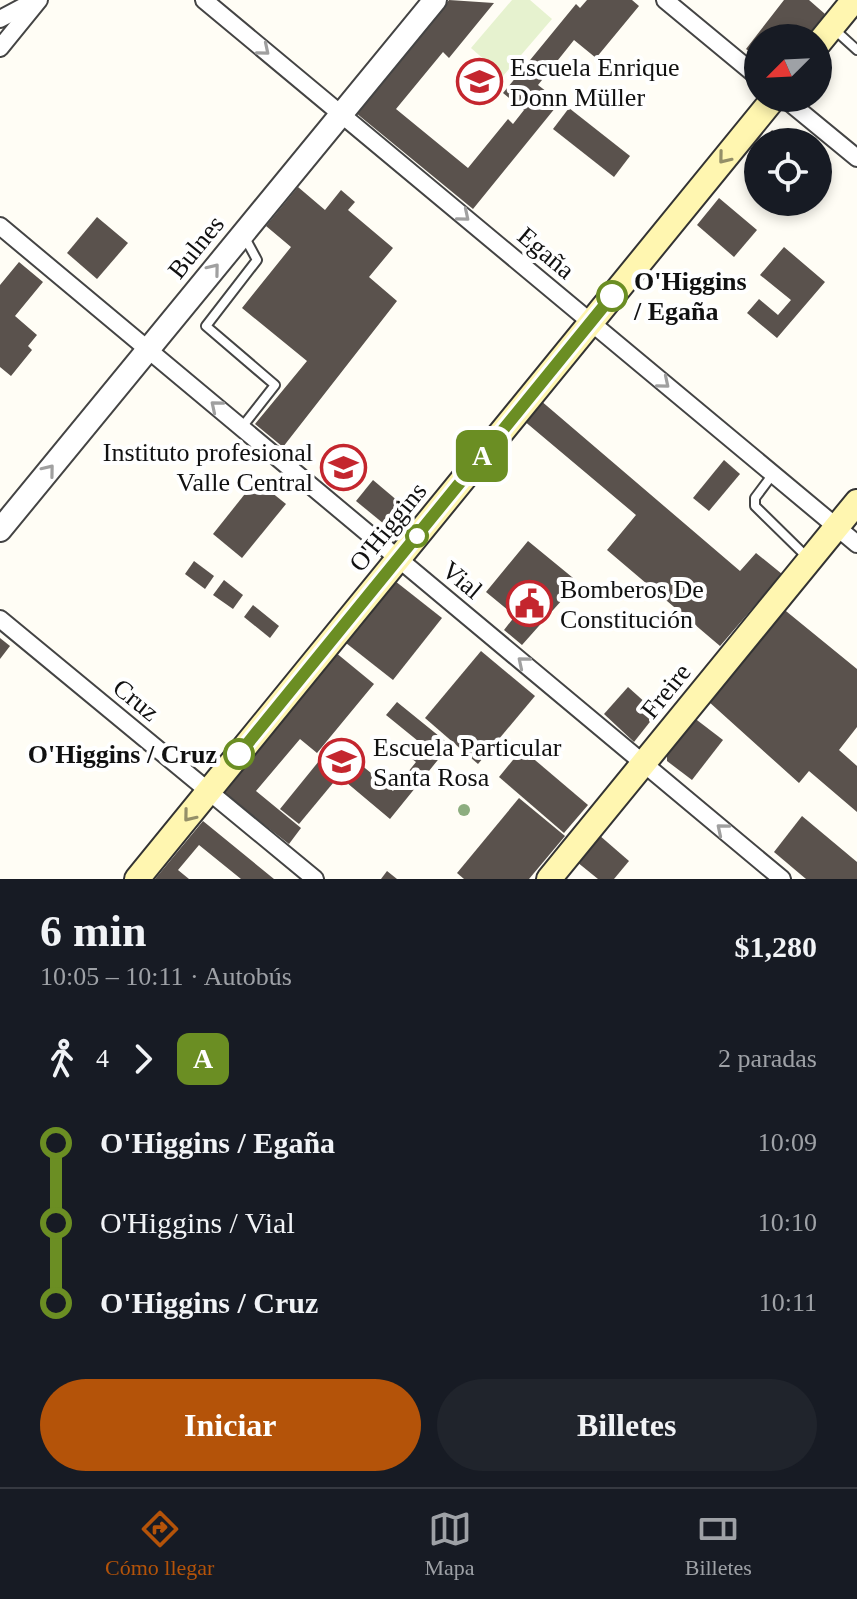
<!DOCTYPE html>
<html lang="es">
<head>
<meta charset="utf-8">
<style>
  :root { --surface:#171b24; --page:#20242c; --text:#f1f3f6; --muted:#9ea1a6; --line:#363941; --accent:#b45309 }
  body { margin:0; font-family:Georgia,serif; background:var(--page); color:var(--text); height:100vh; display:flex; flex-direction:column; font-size:30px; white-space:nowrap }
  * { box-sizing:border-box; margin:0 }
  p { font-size:26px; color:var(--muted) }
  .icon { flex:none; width:44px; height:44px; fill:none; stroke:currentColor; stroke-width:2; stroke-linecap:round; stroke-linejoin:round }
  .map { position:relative; height:879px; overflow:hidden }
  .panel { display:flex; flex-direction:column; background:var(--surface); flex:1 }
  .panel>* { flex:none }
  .badge { padding:0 16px; border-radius:12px; font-size:28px; line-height:52px }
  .needle { width:52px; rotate:246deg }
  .controls { position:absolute; left:744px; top:24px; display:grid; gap:16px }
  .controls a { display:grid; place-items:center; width:88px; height:88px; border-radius:50%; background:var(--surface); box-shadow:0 4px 12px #0003; font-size:40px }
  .map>.badge { position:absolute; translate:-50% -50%; box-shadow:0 0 0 4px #fff }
  .legs { display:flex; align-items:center; gap:12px; height:88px; padding:0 40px; font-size:26px }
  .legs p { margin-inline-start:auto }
  .head { display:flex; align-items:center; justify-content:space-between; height:136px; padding:0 40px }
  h1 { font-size:44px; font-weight:700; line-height:60px }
  .action { display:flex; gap:16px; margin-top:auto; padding:16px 40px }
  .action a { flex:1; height:92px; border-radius:48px; background:var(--accent); color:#fff; font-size:32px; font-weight:700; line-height:92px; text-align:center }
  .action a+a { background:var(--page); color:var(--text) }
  ul { padding:0 40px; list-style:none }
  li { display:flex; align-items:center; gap:28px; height:80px; font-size:30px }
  li i { display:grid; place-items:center; width:12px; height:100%; margin:0 10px; background:currentColor }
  li i::after { content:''; width:20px; height:20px; margin:-10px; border:6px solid; border-radius:50%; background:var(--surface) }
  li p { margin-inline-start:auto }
  li:first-child i { background:linear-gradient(#0000 50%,currentColor 0) }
  li:last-child i { background:linear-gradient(currentColor 50%,#0000 0) }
  .menu { display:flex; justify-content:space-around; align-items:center; height:112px; border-top:2px solid var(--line); background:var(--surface); font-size:22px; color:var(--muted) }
  .menu a { display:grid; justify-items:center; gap:4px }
  .menu .on { color:var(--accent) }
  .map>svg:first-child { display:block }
</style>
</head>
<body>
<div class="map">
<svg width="857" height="879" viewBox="0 0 857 879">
  <rect width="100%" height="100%" fill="#fffdf5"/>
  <!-- pitch -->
  <polygon fill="#e6f2cf" points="512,0 530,0 552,19 503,76 471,48"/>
  <!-- building -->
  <g fill="#5a524d">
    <polygon points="449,0 494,3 449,58 443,52 396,109 468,168 508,119 513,124 524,110 503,93 576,4 580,8 587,0 632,0 639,6 596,58 574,40 538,85 560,102 473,209 356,113"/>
    <polygon points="784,0 809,0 825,14 806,38 758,38 758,58 746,49"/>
    <polygon points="569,108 630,156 614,177 553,129"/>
    <polygon points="772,130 787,142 762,142"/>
    <polygon points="758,146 758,174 745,163"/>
    <polygon points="298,187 325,210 341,190 355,202 348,210 393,248 369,277 397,301 283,447 255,424 307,361 242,308 291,247 266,226"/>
    <polygon points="719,198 757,230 734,257 697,225"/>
    <polygon points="97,217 128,243 97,279 67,253"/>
    <polygon points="784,247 825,282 777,338 747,313 759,299 778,315 791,300 760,275"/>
    <polygon points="19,262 43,282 15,316 37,335 28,346 32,350 11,376 0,367 0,285"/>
    <polygon points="540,400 740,571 756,553 782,574 720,646 607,550 636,515 523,420"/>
    <polygon points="724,460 740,474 709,511 693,498"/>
    <polygon points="256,480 286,504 242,558 213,534"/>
    <polygon points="373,480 412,513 395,533 356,501"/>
    <polygon points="528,541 578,582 522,645 504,630 515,616 486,592"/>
    <polygon points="194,561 214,576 205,589 185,574"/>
    <polygon points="224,580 243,595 233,609 213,595"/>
    <polygon points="395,581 442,618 393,680 346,643"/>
    <polygon points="253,605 279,626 270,638 244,617"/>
    <polygon points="781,607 857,669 857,727 839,750 857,766 857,812 809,771 799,783 708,701"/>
    <polygon points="0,638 10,646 0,659"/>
    <polygon points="481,651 535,696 478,764 425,718"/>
    <polygon points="335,652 374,684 317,753 300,739 256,791 301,828 289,844 224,794"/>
    <polygon points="628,687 657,713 634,742 604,714"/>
    <polygon points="397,702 450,745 390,819 334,772 349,755 393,791 416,762 407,755 418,741 386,715"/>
    <polygon points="693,717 723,740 692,780 667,761 667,751"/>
    <polygon points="522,749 588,805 564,833 499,777"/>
    <polygon points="319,761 338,777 299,824 280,809"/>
    <polygon points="519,798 565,836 529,879 464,879 457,873"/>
    <polygon points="802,816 857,862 857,879 806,879 774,852"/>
    <polygon points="203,821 274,879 241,879 199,845 178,870 189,879 155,879"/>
    <polygon points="599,835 629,861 614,879 598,879 577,862"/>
    <polygon points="387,871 397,879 381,879"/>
  </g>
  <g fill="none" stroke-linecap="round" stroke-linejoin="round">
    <defs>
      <g id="service">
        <polyline points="835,30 857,50"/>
        <polyline points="242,427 275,385 206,326 257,260 244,236"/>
        <polyline points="773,474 755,498 755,506 809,559"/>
      </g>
      <g id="minor">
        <polyline points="204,0 857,544"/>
        <polyline points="665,0 758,77"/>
        <polyline points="0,19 34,1"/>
        <polyline points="0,48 39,0"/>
        <polyline points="784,98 857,158"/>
        <polyline points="0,226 782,879"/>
        <polyline points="0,619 315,879"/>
      </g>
      <polyline id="tertiary" points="0,530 435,0"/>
      <g id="secondary">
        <polyline points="818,44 854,0"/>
        <polyline points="137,879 774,98"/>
        <polyline points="549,879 857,502"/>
      </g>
    </defs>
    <!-- service casing -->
    <use href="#service" stroke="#444" stroke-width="12"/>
    <!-- minor casing -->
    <use href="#minor" stroke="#444" stroke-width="20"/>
    <!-- tertiary casing -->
    <use href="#tertiary" stroke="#444" stroke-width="26"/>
    <!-- secondary casing -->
    <use href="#secondary" stroke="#333" stroke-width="28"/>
    <!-- service -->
    <use href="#service" stroke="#fff" stroke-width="8"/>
    <!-- minor -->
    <use href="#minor" stroke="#fff" stroke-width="16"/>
    <!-- tertiary -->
    <use href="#tertiary" stroke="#fff" stroke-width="22"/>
    <!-- secondary -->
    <use href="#secondary" stroke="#fff6b0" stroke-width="24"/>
  </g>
  <!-- trees -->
  <circle fill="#8dad7f" cx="464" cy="810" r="6"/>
  <!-- one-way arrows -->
  <defs><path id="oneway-chevron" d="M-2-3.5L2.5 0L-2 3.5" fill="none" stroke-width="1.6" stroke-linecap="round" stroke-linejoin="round" transform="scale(2)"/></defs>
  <g stroke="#a0a0a0">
    <use href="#oneway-chevron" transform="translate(264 50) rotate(40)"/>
    <use href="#oneway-chevron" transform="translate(464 216) rotate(40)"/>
    <use href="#oneway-chevron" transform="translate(214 269) rotate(-51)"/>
    <use href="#oneway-chevron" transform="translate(664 383) rotate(40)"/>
    <use href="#oneway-chevron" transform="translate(216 406) rotate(-140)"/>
    <use href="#oneway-chevron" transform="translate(49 470) rotate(-51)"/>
    <use href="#oneway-chevron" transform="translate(523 662) rotate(-140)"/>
    <use href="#oneway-chevron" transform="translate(722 829) rotate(-140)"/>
  </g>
  <g stroke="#948f68">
    <use href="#oneway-chevron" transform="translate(724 158) rotate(129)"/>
    <use href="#oneway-chevron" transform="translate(189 816) rotate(129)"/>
  </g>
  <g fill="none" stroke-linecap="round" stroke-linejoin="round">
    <defs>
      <polyline id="line-1" points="239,754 612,296"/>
    </defs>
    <!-- line-1 casing -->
    <use href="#line-1" stroke="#fff" stroke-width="18"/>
    <!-- line-1 -->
    <use href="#line-1" stroke="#6b8e23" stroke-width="12"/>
  </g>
  <!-- icons -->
  <defs>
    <symbol id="school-ring" viewBox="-11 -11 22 22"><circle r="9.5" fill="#fff" stroke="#c4262e" stroke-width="1.5"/><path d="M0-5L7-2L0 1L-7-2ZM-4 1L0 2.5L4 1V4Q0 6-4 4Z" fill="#c4262e"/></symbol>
    <symbol id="university-ring" viewBox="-11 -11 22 22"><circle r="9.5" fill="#fff" stroke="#c4262e" stroke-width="1.5"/><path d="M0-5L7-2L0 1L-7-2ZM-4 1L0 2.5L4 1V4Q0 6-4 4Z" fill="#c4262e"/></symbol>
    <symbol id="civic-ring" viewBox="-11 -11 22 22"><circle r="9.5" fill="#fff" stroke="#c4262e" stroke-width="1.5"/><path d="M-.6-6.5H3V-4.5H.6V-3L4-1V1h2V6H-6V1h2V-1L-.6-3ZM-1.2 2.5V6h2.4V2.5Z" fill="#c4262e"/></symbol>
  </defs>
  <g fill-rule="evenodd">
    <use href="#school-ring" x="454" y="56" width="51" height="51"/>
    <use href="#university-ring" x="318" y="442" width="51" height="51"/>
    <use href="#civic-ring" x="504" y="578" width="51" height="51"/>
    <use href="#school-ring" x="316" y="736" width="51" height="51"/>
  </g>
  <!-- markers -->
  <g fill="#fff" stroke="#6b8e23" stroke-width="4">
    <circle cx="612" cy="296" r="14"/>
    <circle cx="417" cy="536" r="10"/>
    <circle cx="239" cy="754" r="14"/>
  </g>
  <g text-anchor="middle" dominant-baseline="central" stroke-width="8" stroke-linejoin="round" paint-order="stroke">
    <!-- poi labels -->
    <g font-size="26" fill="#111" stroke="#fff" text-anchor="start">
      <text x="510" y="67">Escuela Enrique<tspan x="510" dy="30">Donn Müller</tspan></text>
      <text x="313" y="452" text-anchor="end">Instituto profesional<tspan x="313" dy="30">Valle Central</tspan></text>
      <text x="560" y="589">Bomberos De<tspan x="560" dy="30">Constitución</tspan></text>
      <text x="373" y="747">Escuela Particular<tspan x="373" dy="30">Santa Rosa</tspan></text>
    </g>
    <!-- street labels -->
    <g font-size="26" fill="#111" stroke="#fff">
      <text transform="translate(196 247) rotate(-51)">Bulnes</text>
      <text transform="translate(546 253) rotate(40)">Egaña</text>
      <text transform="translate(388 527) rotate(-51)">O'Higgins</text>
      <text transform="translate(462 580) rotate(40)">Vial</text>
      <text transform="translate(666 691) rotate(-51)">Freire</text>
      <text transform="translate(136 700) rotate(39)">Cruz</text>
    </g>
    <!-- stop labels -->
    <g font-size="26" font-weight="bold" fill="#111" stroke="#fff" text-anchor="start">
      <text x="634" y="281">O'Higgins<tspan x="634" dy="30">/ Egaña</tspan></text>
      <text x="217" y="754" text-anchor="end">O'Higgins / Cruz</text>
    </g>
  </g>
</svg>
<div class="controls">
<a><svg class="needle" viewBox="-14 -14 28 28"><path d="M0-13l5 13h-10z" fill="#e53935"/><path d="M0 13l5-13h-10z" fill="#9ea1a6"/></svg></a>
<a><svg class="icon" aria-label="locate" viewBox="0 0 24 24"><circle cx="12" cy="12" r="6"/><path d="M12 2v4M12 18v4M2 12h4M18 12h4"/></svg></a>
</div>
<b class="badge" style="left:482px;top:456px;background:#6b8e23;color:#fff">A</b>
</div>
<section class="panel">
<div class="head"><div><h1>6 min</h1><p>10:05 – 10:11 · Autobús</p></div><b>$1,280</b></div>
<div class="legs"><svg class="icon" aria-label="walk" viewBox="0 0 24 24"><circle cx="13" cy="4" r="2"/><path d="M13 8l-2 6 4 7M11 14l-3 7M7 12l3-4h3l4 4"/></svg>4<svg class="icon" aria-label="forward" viewBox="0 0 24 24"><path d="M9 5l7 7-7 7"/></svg><b class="badge" style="background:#6b8e23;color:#fff">A</b><p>2 paradas</p></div>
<ul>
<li><i style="color:#6b8e23"></i><b>O'Higgins / Egaña</b><p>10:09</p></li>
<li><i style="color:#6b8e23"></i><span>O'Higgins / Vial</span><p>10:10</p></li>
<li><i style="color:#6b8e23"></i><b>O'Higgins / Cruz</b><p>10:11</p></li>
</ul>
<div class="action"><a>Iniciar</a><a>Billetes</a></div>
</section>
<nav class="menu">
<a class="on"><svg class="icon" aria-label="directions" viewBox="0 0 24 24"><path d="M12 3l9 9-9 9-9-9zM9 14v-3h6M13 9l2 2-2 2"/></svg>Cómo llegar</a>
<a><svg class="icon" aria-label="map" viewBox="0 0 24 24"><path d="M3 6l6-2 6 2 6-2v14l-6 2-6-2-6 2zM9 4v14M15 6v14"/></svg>Mapa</a>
<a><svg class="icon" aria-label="tickets" viewBox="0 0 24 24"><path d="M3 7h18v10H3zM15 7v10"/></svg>Billetes</a>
</nav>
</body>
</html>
